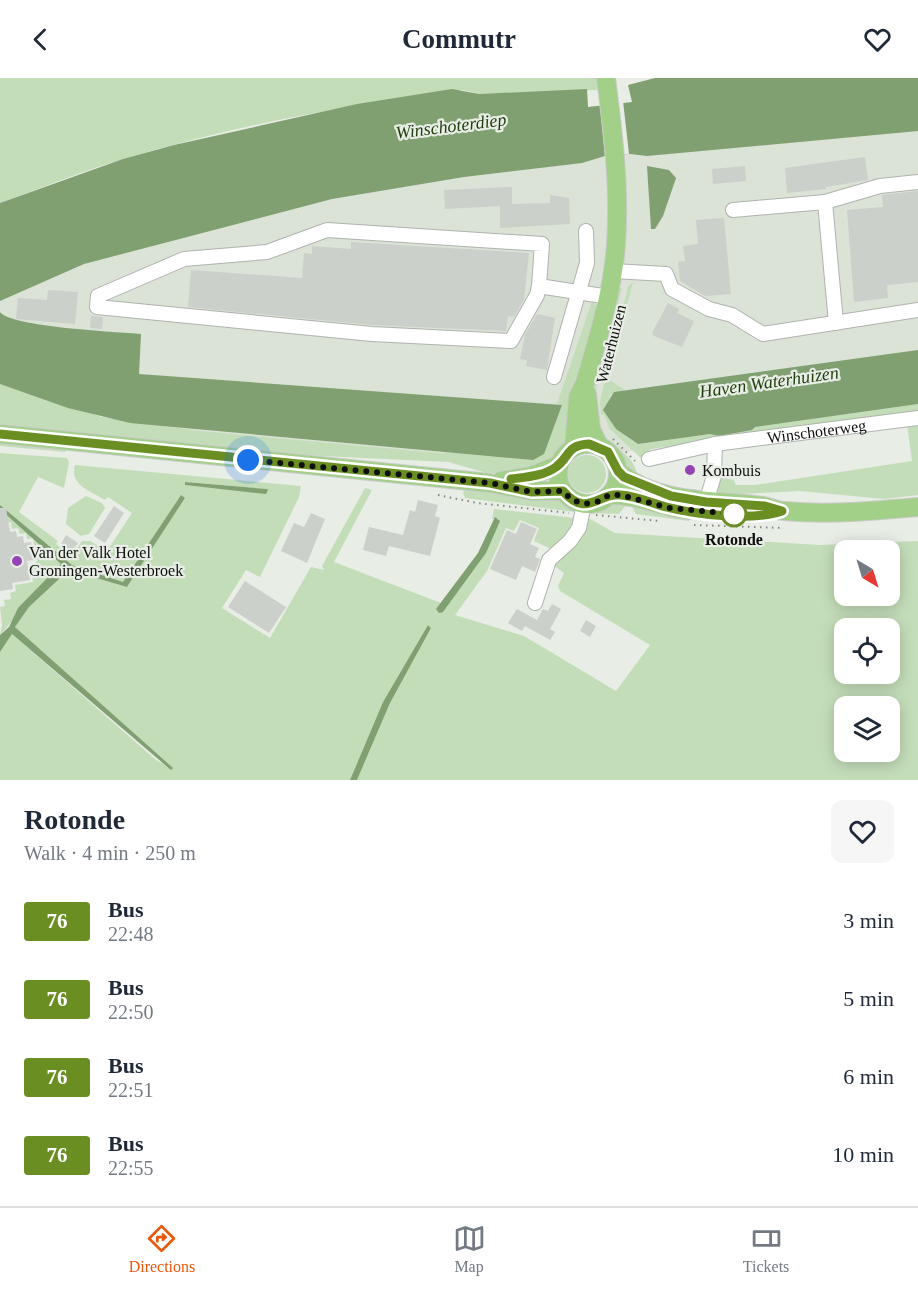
<!DOCTYPE html>
<html lang="en">
<head>
<meta charset="utf-8">
<style>
  :root { --surface:#fff; --page:#f6f6f7; --text:#1f2937; --muted:#747a83; --line:#e0e1e3; --accent:#ea580c }
  body { margin:0; font-family:Georgia,serif; background:var(--page); color:var(--text); height:100vh; display:flex; flex-direction:column; font-size:22px; white-space:nowrap }
  * { box-sizing:border-box; margin:0 }
  p { font-size:20px; color:var(--muted) }
  .icon { flex:none; width:33px; height:33px; fill:none; stroke:currentColor; stroke-width:2; stroke-linecap:round; stroke-linejoin:round }
  .map { position:relative; height:702px; overflow:hidden }
  .details { display:flex; flex-direction:column; background:var(--surface); flex:1 }
  .details>* { flex:none }
  .badge { padding:0 12px; border-radius:4px; font-size:21px; line-height:39px }
  .needle { width:39px; rotate:142deg }
  .buttons { position:absolute; left:834px; top:462px; display:grid; gap:12px }
  .buttons a { display:grid; place-items:center; width:66px; height:66px; border-radius:12px; background:var(--surface); box-shadow:0 3px 15px #0003; font-size:30px }
  .you { position:absolute; width:30px; height:30px; margin:-15px; border:4px solid #fff; border-radius:50%; background:#1a73e8; box-shadow:0 0 0 9px #1a73e833 }
  .map>.badge { position:absolute; translate:-50% -50%; box-shadow:0 0 0 3px #fff }
  .round { display:grid; place-items:center; flex:none; width:63px; height:63px; border-radius:12px; background:var(--page) }
  .head { display:flex; align-items:center; justify-content:space-between; height:102px; padding:0 24px }
  h1 { font-size:28px; font-weight:700; line-height:45px }
  ul { padding:0; list-style:none }
  li { display:flex; align-items:center; gap:18px; height:78px; padding:0 24px }
  li div { flex:1 }
  li b { display:block; font-size:22px }
  li em { font-style:normal }
  li .badge { min-width:66px; font-weight:700; text-align:center }
  header { display:flex; justify-content:space-between; align-items:center; height:78px; padding:0 24px; background:var(--surface); font-size:27px; font-weight:700 }
  .dock { display:flex; justify-content:space-around; align-items:center; height:84px; border-top:2px solid var(--line); background:var(--surface); font-size:16px; color:var(--muted) }
  .dock a { display:grid; justify-items:center; gap:3px }
  .dock .active { color:var(--accent) }
  .map>svg:first-child { display:block }
</style>
</head>
<body>
<header><svg class="icon" aria-label="back" viewBox="0 0 24 24"><path d="M15 5l-7 7 7 7"/></svg>Commutr<svg class="icon" aria-label="heart" viewBox="0 0 24 24"><path d="M12 20l-8-8c-3-5 5-10 8-4 3-6 11-1 8 4z"/></svg></header>
<div class="map">
<svg width="918" height="702" viewBox="0 0 918 702">
  <rect width="100%" height="100%" fill="#e8ede6"/>
  <!-- built -->
  <polygon fill="#dae3d6" points="918,23 918,332 618,375 605,363 588,358 565,366 553,382 213,361 0,314 0,191 61,165"/>
  <!-- green -->
  <g fill="#c4ddb9" fill-rule="evenodd">
    <path d="M0,0H598L599,12L479,16L463,12C348,27 235,47 124,81C82,93 41,110 0,125Z"/>
    <polygon points="633,204 608,301 625,312 610,317 606,336 616,351 638,366 710,356 719,358 752,352 755,349 918,326 918,337 657,370 649,372 649,379 642,381 610,351 604,337 601,337 600,323 628,209"/>
    <path d="M622,209C614,249 584,313 600,351C608,369 635,375 637,397L626,389L618,374L599,356L592,318L617,215Z"/>
    <polygon points="592,223 597,229 565,366 550,386 508,395 487,395 448,384 259,375 0,349 0,306 102,339 201,353 440,375 544,375 562,327 557,326"/>
    <polygon points="918,345 918,417 884,421 800,413 722,417 714,413 719,399 734,402 736,407 755,407 912,383 907,346"/>
    <polygon points="0,363 65,371 66,374 0,368"/>
    <path d="M0,375L67,380L69,384L64,410L38,399L19,434L58,463L56,466L72,478L82,463H90L107,473L132,435L108,419L105,422C90,413 69,407 75,387L301,408L299,419L260,499L246,492L222,530L270,560L311,489L324,492L322,488L365,410L372,412L334,484L441,525L436,532L443,534L486,475L499,441H492L494,431L575,440L576,447L553,472L534,463L539,450L520,442L514,453L506,450L487,493L455,537L524,558L616,613L650,567L560,513L558,508L564,495L553,487L586,442L590,441L615,455L820,467L918,463V702H357L390,625L431,550L428,547L383,624L350,702H0V574L12,556L156,682L173,691L15,549L29,529L70,492L127,509L185,420L181,417L123,504L72,487L0,427ZM185,404L267,411L266,415L185,407ZM844,472H890V518H844ZM844,550H890V596H844ZM844,628H890V674H844Z"/>
    <circle cx="587" cy="396" r="19"/>
    <polygon points="466,412 555,418 575,430 575,434 465,420 463,414"/>
    <polygon points="86,418 102,425 105,430 89,456 81,458 66,446 68,430"/>
    <polygon points="629,423 619,436 590,435 611,425"/>
    <polygon points="634,424 669,437 690,441 689,443 636,436 633,431"/>
    <polygon points="0,431 59,482 61,486 0,557 2,547 0,529 5,528 4,522 11,521 10,515 16,513 15,507 33,504 31,486 37,484 33,460 27,461 26,455 20,456 18,450 12,451 11,444 5,445"/>
  </g>
  <!-- water -->
  <g fill="#80a071">
    <polygon points="655,0 918,0 918,53 647,78 630,76 605,78 582,85 464,99 332,121 84,186 0,223 0,125 123,81 174,67 357,26 452,11 479,16 587,11 588,29 632,24 628,7"/>
    <polygon points="647,88 669,92 676,100 663,138 655,151 651,151"/>
    <path d="M0,234C11,249 117,254 141,256L139,296L562,327L544,376L533,382L130,345L68,330L0,306Z"/>
    <polygon points="918,272 918,326 755,349 752,352 719,358 710,356 638,366 616,351 603,332 614,314"/>
    <polygon points="185,404 267,411 268,412 266,416 185,407"/>
    <polygon points="181,417 185,420 127,509 69,492 29,529 15,549 173,690 171,692 12,556 0,574 0,557 9,549 18,530 61,486 0,431 0,427 72,487 123,504"/>
    <polygon points="495,439 500,443 486,475 443,534 439,535 436,531 478,475"/>
    <polygon points="428,547 431,550 390,625 357,702 350,702 383,624"/>
  </g>
  <!-- pier -->
  <polygon fill="#e8ede6" points="623,23 629,76 605,79 600,25"/>
  <!-- building -->
  <g fill="#cbd0ca">
    <polygon points="865,79 868,102 826,109 826,111 787,115 785,90"/>
    <polygon points="745,88 746,103 713,106 712,91"/>
    <polygon points="512,109 512,126 550,125 550,117 569,120 570,146 500,150 500,128 445,131 444,112"/>
    <polygon points="918,113 918,204 887,207 888,220 854,224 847,132 883,129 882,117"/>
    <polygon points="724,140 731,216 705,218 680,203 678,184 685,183 683,168 698,166 696,142"/>
    <polygon points="351,164 529,175 524,221 514,239 508,238 506,253 372,247 188,229 191,192 302,200 304,175 312,176 312,168 351,171"/>
    <polygon points="48,212 78,214 75,246 16,241 18,220 47,222"/>
    <polygon points="668,225 679,231 677,235 694,243 682,269 654,258 652,255"/>
    <polygon points="537,236 555,240 547,292 526,288 527,282 520,281 525,257"/>
    <polygon points="91,238 103,239 102,251 90,250"/>
    <polygon points="418,422 438,427 435,438 440,440 430,478 389,468 386,478 363,472 369,449 403,457 410,432 415,434"/>
    <polygon points="114,428 124,435 105,465 94,458"/>
    <polygon points="0,430 6,430 10,454 16,453 17,459 23,458 24,465 31,464 34,482 27,483 30,502 12,505 13,511 0,513"/>
    <polygon points="311,435 325,441 307,485 281,473 294,445 304,449"/>
    <polygon points="521,444 537,451 530,466 539,470 535,479 540,481 535,494 522,488 516,502 490,491 507,452 516,456"/>
    <polygon points="66,457 78,465 72,473 61,466"/>
    <polygon points="245,503 286,529 269,555 228,529"/>
    <polygon points="552,526 561,531 550,551 555,554 550,562 525,548 522,553 508,545 517,531 537,542 543,531 548,533"/>
    <polygon points="586,542 596,548 590,559 580,553"/>
  </g>
  <g fill="none" stroke-linecap="round" stroke-linejoin="round">
    <defs>
      <g id="minor">
        <polyline points="825,124 836,245"/>
        <polyline points="733,132 825,124 880,108 918,104"/>
        <polyline points="613,193 666,196 672,211 709,231 732,237 763,256 918,232"/>
        <polyline points="539,208 537,217 511,263 372,256 97,229 98,218 184,181 267,174 327,152 542,166 539,208 609,219"/>
        <polyline points="554,299 587,185 586,153"/>
        <path id="s1" d="M649,381L715,366L918,340"/>
        <polyline points="706,424 714,398 715,366"/>
        <polyline points="535,525 549,482 570,463 579,450 584,426"/>
      </g>
      <g id="major">
        <polyline points="587,316 591,351 599,368"/>
        <polyline points="0,356 490,405 532,413 563,413"/>
        <circle cx="588" cy="396" r="30"/>
        <path d="M574,369L578,319L585,305C598,260 613,213 616,166C620,111 613,54 606,0"/>
        <path d="M618,393C658,427 714,421 763,428C770,429 777,433 785,433C829,437 874,433 918,429"/>
        <polyline points="501,403 531,398 559,387"/>
        <path d="M609,417C636,416 661,429 688,432"/>
      </g>
    </defs>
    <!-- minor casing -->
    <use href="#minor" stroke="#afb3ad" stroke-width="16"/>
    <!-- major casing -->
    <use href="#major" stroke="#cacaca" stroke-width="20"/>
    <!-- path -->
    <g stroke="#838781" stroke-width="2" stroke-dasharray="1.5 4.5" stroke-linecap="butt">
      <polyline points="613,361 635,383"/>
      <polyline points="438,417 477,425 569,435"/>
      <polyline points="596,437 659,443"/>
      <polyline points="694,447 784,450"/>
    </g>
    <!-- minor -->
    <use href="#minor" stroke="#fff" stroke-width="14"/>
    <!-- major -->
    <use href="#major" stroke="#a3d088" stroke-width="18"/>
  </g>
  <g fill="none" stroke-linecap="round" stroke-linejoin="round">
    <defs>
      <path id="line" d="M0,356L490,405L532,414L563,413C587,441 598,414 621,417C636,418 651,425 666,429C698,437 752,443 782,433L765,428L706,424L671,418L624,399L618,393L608,374L589,366C566,367 570,379 556,389C544,398 525,399 511,401"/>
    </defs>
    <!-- line casing -->
    <use href="#line" stroke="#fff" stroke-width="14"/>
    <!-- line -->
    <use href="#line" stroke="#6b8e23" stroke-width="9"/>
    <!-- walk -->
    <polyline stroke="#0e100d" stroke-width="6" stroke-dasharray="0 10.8" points="248,382 490,405 532,414 563,413 572,422 584,426 600,423 609,417 621,417 669,430 734,436"/>
  </g>
  <!-- markers -->
  <g fill="#9544b3" stroke="#e8ede6" stroke-width="2">
    <circle cx="690" cy="392" r="6"/>
    <circle cx="17" cy="483" r="6"/>
  </g>
  <circle fill="#fff" stroke="#6b8e23" stroke-width="3" cx="734" cy="436" r="12"/>
  <g text-anchor="middle" dominant-baseline="central" stroke-width="4.5" stroke-linejoin="round" paint-order="stroke">
    <!-- street labels -->
    <g font-size="16" fill="#0e100d" stroke="#e8ede6">
      <text transform="translate(611 266) rotate(-76)">Waterhuizen</text>
      <text stroke="none"><textPath href="#s1" startOffset="170">Winschoterweg</textPath></text>
    </g>
    <!-- poi labels -->
    <g font-size="16" fill="#0e100d" stroke="#e8ede6" text-anchor="start">
      <text x="702" y="392">Kombuis</text>
      <text x="29" y="474">Van der Valk Hotel<tspan x="29" dy="18">Groningen-Westerbroek</tspan></text>
    </g>
    <!-- stop labels -->
    <g font-size="16" font-weight="bold" fill="#0e100d" stroke="#e8ede6">
      <text x="734" y="461">Rotonde</text>
    </g>
    <!-- water labels -->
    <g font-size="18" font-style="italic" fill="#1e3d0a" stroke="#e8ede6">
      <text transform="translate(451 48) rotate(-7)">Winschoterdiep</text>
      <text transform="translate(769 304) rotate(-8)">Haven Waterhuizen</text>
    </g>
  </g>
</svg>
<div class="buttons">
<a><svg class="needle" viewBox="-14 -14 28 28"><path d="M0-13l5 13h-10z" fill="#e53935"/><path d="M0 13l5-13h-10z" fill="#747a83"/></svg></a>
<a><svg class="icon" aria-label="locate" viewBox="0 0 24 24"><circle cx="12" cy="12" r="6"/><path d="M12 2v4M12 18v4M2 12h4M18 12h4"/></svg></a>
<a><svg class="icon" aria-label="layers" viewBox="0 0 24 24"><path d="M12 4l9 5-9 5-9-5zM3 14l9 5 9-5"/></svg></a>
</div>
<div class="you" style="left:248px;top:382px"></div>
</div>
<section class="details">
<div class="head"><div><h1>Rotonde</h1><p>Walk · 4 min · 250 m</p></div><a class="round"><svg class="icon" aria-label="heart" viewBox="0 0 24 24"><path d="M12 20l-8-8c-3-5 5-10 8-4 3-6 11-1 8 4z"/></svg></a></div>
<ul>
<li><span class="badge" style="background:#6b8e23;color:#fff">76</span><div><b>Bus</b><p>22:48</p></div><em>3 min</em></li>
<li><span class="badge" style="background:#6b8e23;color:#fff">76</span><div><b>Bus</b><p>22:50</p></div><em>5 min</em></li>
<li><span class="badge" style="background:#6b8e23;color:#fff">76</span><div><b>Bus</b><p>22:51</p></div><em>6 min</em></li>
<li><span class="badge" style="background:#6b8e23;color:#fff">76</span><div><b>Bus</b><p>22:55</p></div><em>10 min</em></li>
</ul>
</section>
<nav class="dock">
<a class="active"><svg class="icon" aria-label="directions" viewBox="0 0 24 24"><path d="M12 3l9 9-9 9-9-9zM9 14v-3h6M13 9l2 2-2 2"/></svg>Directions</a>
<a><svg class="icon" aria-label="map" viewBox="0 0 24 24"><path d="M3 6l6-2 6 2 6-2v14l-6 2-6-2-6 2zM9 4v14M15 6v14"/></svg>Map</a>
<a><svg class="icon" aria-label="tickets" viewBox="0 0 24 24"><path d="M3 7h18v10H3zM15 7v10"/></svg>Tickets</a>
</nav>
</body>
</html>
